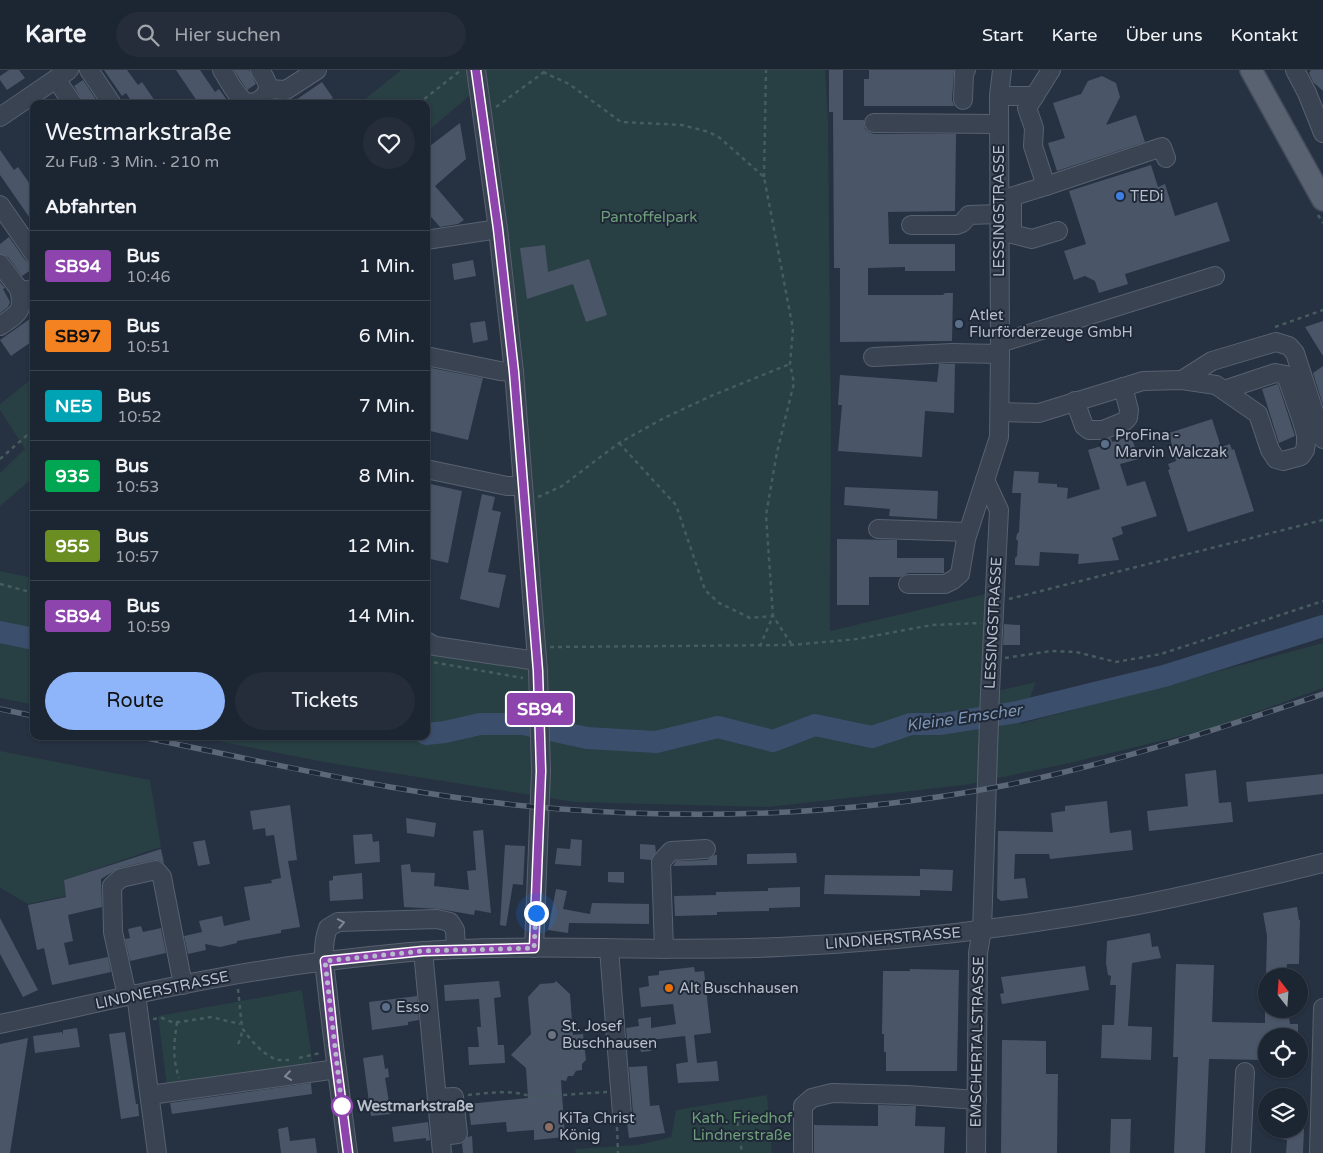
<!DOCTYPE html>
<html lang="de">
<head>
<meta charset="utf-8">
<style>
  :root { --surface:#1c2532; --page:#252d3a; --text:#f1f3f6; --muted:#a0a5ac; --line:#3a424d; --accent:#8eb5fa }
  body { margin:0; font-family:"Varela Round",sans-serif; background:var(--page); color:var(--text); height:100vh; display:flex; flex-direction:column; font-size:19px; white-space:nowrap }
  * { box-sizing:border-box; margin:0 }
  p { font-size:16px; color:var(--muted) }
  .icon { flex:none; width:28px; height:28px; fill:none; stroke:currentColor; stroke-width:2; stroke-linecap:round; stroke-linejoin:round }
  .map { position:relative; flex:1; overflow:hidden }
  .drawer { position:absolute; left:30px; top:30px; width:400px; height:640px; display:flex; flex-direction:column; background:var(--surface); border-radius:10px; box-shadow:0 1px 4px #0004,0 0 0 1px var(--line) }
  .drawer>* { flex:none }
  .badge { padding:0 10px; border-radius:4px; font-size:18px; line-height:32px }
  .needle { width:32px; rotate:343deg }
  .fabs { position:absolute; left:1258px; top:898px; display:grid; gap:10px }
  .fabs a { display:grid; place-items:center; width:50px; height:50px; border-radius:50%; background:var(--surface); box-shadow:0 1px 4px #0004,0 0 0 1px var(--line); font-size:25px }
  .you { position:absolute; width:25px; height:25px; margin:-12px; border:4px solid #fff; border-radius:50%; background:#1a73e8; box-shadow:0 0 0 8px #1a73e833 }
  .map>.badge { position:absolute; translate:-50% -50%; box-shadow:0 0 0 2px #fff }
  h2 { padding:0 15px; font-size:19px; line-height:45px }
  .round { display:grid; place-items:center; flex:none; width:52px; height:52px; border-radius:26px; background:var(--page) }
  .summary { display:flex; align-items:center; justify-content:space-between; height:85px; padding:0 15px }
  h1 { font-size:24px; font-weight:600; line-height:38px }
  .cta { display:flex; gap:10px; margin-top:auto; padding:10px 15px }
  .cta a { flex:1; height:58px; border-radius:30px; background:var(--accent); color:#111; font-size:20px; font-weight:600; line-height:58px; text-align:center }
  .cta a+a { background:var(--page); color:var(--text) }
  ul { padding:0; list-style:none }
  li { display:flex; align-items:center; gap:15px; height:70px; padding:0 15px; border-top:1px solid var(--line) }
  li div { flex:1 }
  li b { display:block; font-size:19px }
  li em { font-style:normal }
  li .badge { min-width:55px; font-weight:700; text-align:center }
  header { display:flex; align-items:center; gap:30px; box-sizing:border-box; height:70px; padding:0 25px; background:var(--surface); border-bottom:1px solid var(--line) }
  header strong { font-size:24px }
  nav { display:flex; gap:28px; margin-inline-start:auto; font-size:18px }
  .search { width:350px; height:45px; background:var(--page); display:flex; align-items:center; gap:12px; box-sizing:border-box; padding:0 18px; border-radius:28px; color:var(--muted); font-size:19px }
  .map>svg:first-child { display:block }
</style>
</head>
<body>
<header>
<strong>Karte</strong>
<div class="search"><svg class="icon" aria-label="search" viewBox="0 0 24 24"><circle cx="10" cy="10" r="6"/><path d="M15 15l6 6"/></svg>Hier suchen</div>
<nav><a>Start</a><a>Karte</a><a>Über uns</a><a>Kontakt</a></nav>
</header>
<div class="map">
<svg width="1323" height="1083" viewBox="0 0 1323 1083">
  <rect width="100%" height="100%" fill="#263142"/>
  <!-- green -->
  <g fill="#283f43">
    <polygon points="401,0 825,0 828,51 831,356 830,561 994,522 997,621 1036,612 1020,654 1323,573 1323,618 1210,659 1070,693 965,715 768,737 574,732 329,693 192,666 426,666 426,579 535,597 524,303 488,35 482,12 470,25 426,63 426,34 359,34"/>
    <polygon points="34,307 34,407 0,436 0,403 25,379 0,340 0,334"/>
    <polygon points="0,501 34,508 34,635 0,628"/>
    <polygon points="0,681 150,710 161,777 64,810 66,826 28,834 0,818"/>
    <polygon points="302,920 313,996 167,1018 158,946"/>
    <polygon points="767,1025 772,1083 576,1083 575,1079 638,1075 671,1067 676,1040"/>
  </g>
  <g fill="none" stroke-linecap="round" stroke-linejoin="round">
    <!-- river -->
    <g stroke="#3b4e6b" stroke-width="22">
      <polyline points="0,562 34,569"/>
      <polyline points="426,664 445,662 480,654 523,654 587,668 656,672 718,657 773,671 815,655 872,667 911,654 941,654 1017,642 1164,606 1323,556"/>
    </g>
  </g>
  <!-- building -->
  <g fill="#4a5568">
    <polygon points="9,0 19,0 25,8 7,20 0,10 0,6"/>
    <polygon points="104,0 127,0 138,15 142,12 157,34 133,34 126,23 122,26"/>
    <polygon points="176,0 200,0 215,22 219,19 230,34 199,34"/>
    <polygon points="234,0 249,0 256,14 247,20"/>
    <polygon points="829,0 843,0 843,50 864,50 865,59 869,62 874,64 956,64 955,141 888,142 889,174 955,174 955,201 905,201 905,197 868,198 868,225 943,225 945,223 953,223 952,271 840,272 840,198 834,198 833,42 829,42"/>
    <polygon points="869,0 954,0 952,30 954,36 864,36 864,9 869,9"/>
    <polygon points="1311,0 1323,0 1323,21 1313,12 1309,3"/>
    <polygon points="1102,6 1116,13 1120,27 1106,55 1136,45 1145,72 1057,101 1048,73 1065,68 1053,33 1081,24 1088,11"/>
    <polygon points="83,10 99,34 84,34 74,16"/>
    <polygon points="322,12 333,28 325,34 290,34"/>
    <polygon points="460,53 466,89 435,116 464,150 458,154 440,157 426,141 426,79"/>
    <polygon points="0,80 14,100 18,97 34,120 34,154 0,105"/>
    <polygon points="1151,95 1158,117 1165,114 1175,146 1217,132 1230,171 1125,204 1128,214 1099,223 1095,211 1085,206 1074,210 1064,181 1086,174 1069,121"/>
    <polygon points="9,167 25,190 34,196 34,198 22,206 8,187 0,184 0,174"/>
    <polygon points="545,175 548,202 589,189 607,245 586,252 573,214 527,229 520,178"/>
    <polygon points="473,190 476,206 454,210 452,194"/>
    <polygon points="0,212 5,218 3,219 10,232 8,237 0,243"/>
    <polygon points="34,246 34,270 11,286 0,270"/>
    <polygon points="485,251 488,270 473,273 470,253"/>
    <polygon points="1323,251 1323,286 1305,257"/>
    <polygon points="939,294 955,294 954,343 925,341 922,387 838,381 842,335 838,335 840,305 937,312"/>
    <polygon points="1323,296 1323,335 1313,303"/>
    <polygon points="426,297 483,308 468,370 426,360"/>
    <polygon points="1278,314 1295,366 1279,373 1262,319"/>
    <polygon points="1212,349 1221,377 1230,374 1232,380 1234,379 1254,441 1188,462 1168,400 1170,399 1168,394 1176,391 1169,363"/>
    <polygon points="1131,366 1139,389 1120,394 1127,416 1145,411 1157,446 1121,457 1123,464 1112,468 1119,490 1078,494 1079,484 1040,482 1039,496 1015,495 1015,488 1017,486 1018,471 1016,469 1017,464 1019,462 1021,423 1012,423 1014,401 1039,402 1038,413 1057,414 1057,417 1068,418 1067,429 1100,419 1088,380 1101,376 1099,371 1111,368 1112,372"/>
    <polygon points="426,413 462,421 448,493 426,488"/>
    <polygon points="845,417 938,421 937,449 889,446 890,439 844,435"/>
    <polygon points="482,424 495,427 492,440 501,442 488,502 506,505 499,538 460,529"/>
    <polygon points="837,469 897,470 897,488 944,488 944,503 908,503 900,507 869,507 869,535 837,535"/>
    <polygon points="1004,554 1020,555 1020,575 1003,575"/>
    <polygon points="1216,700 1219,733 1231,732 1233,752 1149,761 1147,741 1188,736 1185,704"/>
    <polygon points="1323,704 1323,724 1248,732 1246,712"/>
    <polygon points="1107,731 1110,763 1131,760 1133,780 1050,789 1049,784 1015,784 1014,809 1025,808 1028,828 1001,831 997,828 998,761 1053,762 1051,743 1065,741 1065,736"/>
    <polygon points="290,735 297,790 288,791 300,857 281,860 281,863 237,871 237,873 220,877 205,874 206,880 188,884 184,866 202,862 199,851 222,846 224,856 250,850 244,817 272,813 271,810 281,808 274,765 266,766 265,758 253,760 250,741"/>
    <polygon points="406,748 436,753 434,767 407,763"/>
    <polygon points="483,760 491,843 475,840 474,845 439,839 404,837 401,795 410,794 411,802 435,803 434,816 469,820 467,801 476,800 473,761"/>
    <polygon points="372,764 373,772 379,771 380,792 355,794 353,765"/>
    <polygon points="571,769 582,770 581,796 555,794 557,778 570,779"/>
    <polygon points="205,770 210,794 198,796 193,772"/>
    <polygon points="640,774 655,775 656,782 651,790 640,789"/>
    <polygon points="505,775 525,776 523,815 513,814 506,856 500,855"/>
    <polygon points="161,779 164,793 159,790 154,790 119,798 101,809 102,837 68,845 73,871 64,873 69,895 108,887 111,902 52,915 44,878 37,880 28,835 66,827 64,810"/>
    <polygon points="796,783 797,793 747,794 747,784"/>
    <polygon points="715,785 717,785 717,795 673,796 676,791 707,790"/>
    <polygon points="920,799 953,800 952,821 920,820 920,826 824,824 825,805 920,806"/>
    <polygon points="608,802 624,802 624,813 608,812"/>
    <polygon points="362,803 363,829 330,831 329,811 333,810 333,806"/>
    <polygon points="800,817 800,837 769,838 769,841 717,842 717,845 675,846 674,826 716,825 716,822 768,821 768,818"/>
    <polygon points="556,819 567,821 563,839 590,844 592,833 649,834 649,854 569,853 568,863 548,860"/>
    <polygon points="1297,837 1299,850 1300,850 1299,894 1287,894 1286,906 1266,906 1267,866 1263,843"/>
    <polygon points="0,848 38,920 23,927 0,884"/>
    <polygon points="141,856 143,862 161,858 166,883 130,891 125,869 130,868 128,859"/>
    <polygon points="1150,863 1152,877 1158,876 1161,888 1132,893 1128,956 1152,957 1151,990 1101,988 1102,955 1114,955 1116,915 1110,915 1111,906 1108,905 1106,893 1107,871"/>
    <polygon points="1176,894 1214,895 1212,952 1265,953 1265,939 1286,939 1288,940 1290,954 1298,954 1298,966 1266,966 1266,990 1209,989 1205,1083 1174,1083 1178,987 1173,987"/>
    <polygon points="1085,896 1089,920 1002,934 1000,924 1004,923 1001,907"/>
    <polygon points="694,897 695,902 704,901 711,963 694,965 697,993 717,991 719,1011 678,1013 676,994 688,992 685,966 650,970 651,981 641,982 640,977 628,978 626,958 639,956 638,949 651,947 651,958 676,954 673,934 641,937 639,918 649,916 648,906 659,905 659,901"/>
    <polygon points="910,899 959,900 957,1001 886,1001 886,982 884,982 884,964 882,964 883,901 910,901"/>
    <polygon points="499,911 501,927 494,928 498,975 504,975 505,993 469,995 468,977 479,977 477,957 481,957 479,929 445,931 444,915"/>
    <polygon points="556,911 570,924 573,965 583,964 586,990 582,994 582,1000 576,1001 573,1006 568,1006 566,1011 561,1010 565,1067 534,1070 534,1060 507,1062 506,1052 471,1055 468,1034 528,1028 526,998 511,985 531,964 528,927 540,914 554,913"/>
    <polygon points="417,926 419,950 408,952 408,955 372,960 369,932"/>
    <polygon points="77,958 80,977 35,983 33,966 62,962 63,965 63,960"/>
    <polygon points="125,962 136,1034 138,1034 139,1046 121,1049 109,964"/>
    <polygon points="28,968 10,1083 0,1083 0,974"/>
    <polygon points="1002,970 1046,971 1046,1004 1058,1004 1057,1083 1001,1083"/>
    <polygon points="383,985 385,999 388,998 389,1007 385,1008 391,1044 371,1046 363,988"/>
    <polygon points="647,996 650,1036 659,1035 665,1063 629,1068 627,1053 632,1049 633,1043 629,997"/>
    <polygon points="311,1013 312,1024 172,1044 170,1033"/>
    <polygon points="878,1035 916,1036 915,1056 945,1057 944,1083 814,1083 814,1055 878,1056"/>
    <polygon points="1111,1049 1131,1049 1130,1083 1110,1083"/>
    <polygon points="428,1052 430,1070 426,1071 426,1068 394,1072 392,1057"/>
    <polygon points="288,1057 290,1071 315,1068 317,1083 281,1083 278,1059"/>
    <polygon points="1282,1059 1304,1059 1303,1083 1286,1083 1287,1070 1281,1069"/>
    <polygon points="472,1066 473,1083 463,1083 462,1074 468,1067"/>
  </g>
  <g fill="none" stroke-linecap="round" stroke-linejoin="round">
    <defs>
      <g id="minor">
        <polyline points="89,0 112,34"/>
        <path d="M222,0C228,9 234,23 243,30C252,37 266,29 268,18C268,11 263,5 260,0"/>
        <polyline points="476,0 498,159 514,302 538,601 541,701 534,878"/>
        <polyline points="1051,0 1027,38 1034,58 1033,76 1046,116 1162,77 1166,88"/>
        <polyline points="1295,0 1307,23 1323,63"/>
        <polyline points="56,9 73,34"/>
        <polyline points="268,19 286,20 317,0"/>
        <polyline points="999,26 1035,26"/>
        <polyline points="963,30 964,3 966,0"/>
        <polyline points="0,47 69,0"/>
        <polyline points="874,53 998,54"/>
        <polyline points="1012,127 1012,164 1032,169 1058,161"/>
        <polyline points="1001,130 1046,116"/>
        <polyline points="0,135 34,184"/>
        <polyline points="911,155 957,155 962,153 969,145 999,144"/>
        <polyline points="426,170 498,159"/>
        <polyline points="0,194 19,219 29,221 34,218"/>
        <path d="M0,256C17,244 25,242 19,219"/>
        <polyline points="1000,273 1215,206"/>
        <polyline points="426,286 500,301 514,302"/>
        <polyline points="873,287 952,283 1000,284"/>
        <polyline points="1182,310 1212,291 1276,272 1289,276 1295,283 1323,369"/>
        <polyline points="1075,331 1084,356 1089,360 1103,360 1125,351 1128,348 1129,340 1123,317"/>
        <polyline points="1000,342 1039,343 1143,311 1182,310 1216,315 1258,344 1270,380 1276,389 1283,391 1301,386 1305,380 1306,373 1306,365 1302,351 1286,305 1275,303 1224,320"/>
        <polyline points="426,399 507,416 522,416"/>
        <polyline points="878,459 968,462"/>
        <polyline points="908,514 945,514 953,510 960,504 966,469 999,367 1000,284 999,26 1002,0"/>
        <polyline points="426,571 435,576 537,591"/>
        <polyline points="609,879 622,1044"/>
        <polyline points="664,879 661,792 671,781 706,779"/>
        <polyline points="423,881 442,1083"/>
        <polyline points="136,924 157,1083"/>
        <polyline points="127,926 113,862 112,816 121,808 156,800 162,807 183,915"/>
        <path d="M0,954C72,939 144,921 217,908C281,896 345,888 410,882C533,872 656,883 779,877C898,872 1016,858 1133,836C1197,824 1260,808 1323,793"/>
        <polyline points="150,1025 337,999"/>
        <polyline points="437,1028 454,1027 458,1064 441,1066"/>
        <path d="M348,1083C341,1031 334,979 328,926C326,904 320,879 328,858L338,852L437,849L450,852L455,860L456,879"/>
        <polyline points="803,1083 803,1036 812,1028 832,1023 907,1025 977,1030"/>
        <polyline points="976,1083 978,883 982,860 990,622 999,440 985,410"/>
        <polyline points="1241,1083 1245,1002"/>
        <polyline points="1319,1083 1323,938"/>
      </g>
      <polyline id="major" points="1251,0 1323,130"/>
    </defs>
    <!-- minor casing -->
    <use href="#minor" stroke="#58616f" stroke-width="20"/>
    <!-- major casing -->
    <use href="#major" stroke="#444c5b" stroke-width="24"/>
    <!-- path -->
    <g stroke="#465c5f" stroke-width="2.5" stroke-dasharray="4 4" stroke-linecap="butt">
      <polyline points="543,2 569,14 621,52 682,55 709,62 720,68 764,107 793,259 790,294 794,313 777,382 766,445 773,546 760,576"/>
      <polyline points="418,34 461,0"/>
      <polyline points="496,37 547,0"/>
      <polyline points="764,107 766,0"/>
      <polyline points="1318,145 1323,153"/>
      <polyline points="1275,257 1323,240"/>
      <polyline points="619,373 676,435 705,520 719,533 750,548 773,546 792,575"/>
      <polyline points="0,389 34,359"/>
      <polyline points="538,427 562,416 619,373 664,348 711,326 790,294"/>
      <polyline points="0,514 34,523"/>
      <polyline points="1009,529 1323,450"/>
      <polyline points="550,577 792,575 857,569 932,555 981,553"/>
      <polyline points="1005,588 1051,581 1076,582 1116,592 1161,584 1323,531"/>
      <polyline points="426,591 523,608"/>
      <polyline points="238,919 242,958 251,970 263,982 276,990 289,990"/>
      <polyline points="153,949 162,948 172,952 180,952 211,947 240,954"/>
      <path d="M177,952C174,974 172,986 179,1008"/>
      <polyline points="238,974 241,968 242,959"/>
      <polyline points="299,988 320,983"/>
      <path d="M468,1025C489,1023 512,1019 532,1027L607,1022"/>
      <polyline points="736,1044 742,1083"/>
      <polyline points="617,1057 618,1083"/>
    </g>
    <!-- minor -->
    <use href="#minor" stroke="#3a4351" stroke-width="18"/>
    <!-- major -->
    <use href="#major" stroke="#586271" stroke-width="21"/>
    <defs>
      <g id="rail">
        <polyline points="0,639 34,646"/>
        <path d="M137,666C276,694 419,729 561,739C707,750 858,744 1002,716C1112,694 1218,659 1323,624"/>
      </g>
    </defs>
    <!-- rail casing -->
    <use href="#rail" stroke="#5c6778" stroke-width="5.5"/>
    <!-- rail -->
    <use href="#rail" stroke="#1f2837" stroke-width="4" stroke-dasharray="11" stroke-linecap="butt"/>
  </g>
  <!-- one-way arrows -->
  <defs><path id="oneway-chevron" d="M-2-3.5L2.5 0L-2 3.5" fill="none" stroke-width="1.6" stroke-linecap="round" stroke-linejoin="round" transform="scale(1.25)"/></defs>
  <g stroke="#7f8794">
    <use href="#oneway-chevron" transform="translate(341 853) rotate(-11)"/>
    <use href="#oneway-chevron" transform="translate(288 1006) rotate(172)"/>
  </g>
  <g fill="none" stroke-linecap="round" stroke-linejoin="round">
    <defs>
      <polyline id="line" points="348,1083 334,976 325,891 423,881 534,878 541,701 538,601 514,302 498,159 476,0"/>
    </defs>
    <!-- line casing -->
    <use href="#line" stroke="#fff" stroke-width="11"/>
    <!-- line -->
    <use href="#line" stroke="#8e44ad" stroke-width="8"/>
    <!-- walk -->
    <polyline stroke="#b7becb" stroke-width="5" stroke-dasharray="0 9" points="342,1036 342,1037 325,891 423,881 534,878 536,843"/>
  </g>
  <!-- markers -->
  <circle fill="#3f7fe0" stroke="#1f2837" stroke-width="2" cx="1120" cy="126" r="5"/>
  <g fill="#5c6f8a" stroke="#1f2837" stroke-width="2">
    <circle cx="959" cy="254" r="5"/>
    <circle cx="1105" cy="374" r="5"/>
    <circle cx="386" cy="937" r="5"/>
  </g>
  <circle fill="#e8710a" stroke="#1f2837" stroke-width="2" cx="669" cy="918" r="5"/>
  <circle fill="#6b7280" stroke="#1f2837" stroke-width="2" cx="552" cy="965" r="5"/>
  <circle fill="#fff" stroke="#8e44ad" stroke-width="2.5" cx="342" cy="1036" r="10"/>
  <circle fill="#8d6e63" stroke="#1f2837" stroke-width="2" cx="549" cy="1057" r="5"/>
  <g text-anchor="middle" dominant-baseline="central" stroke-width="4" stroke-linejoin="round" paint-order="stroke">
    <!-- poi labels -->
    <g font-size="15" fill="#b7becb" stroke="#1f2837" text-anchor="start">
      <text x="1130" y="126">TEDi</text>
      <text x="969" y="245">Atlet<tspan x="969" dy="17">Flurförderzeuge GmbH</tspan></text>
      <text x="1115" y="365">ProFina -<tspan x="1115" dy="17">Marvin Walczak</tspan></text>
      <text x="679" y="918">Alt Buschhausen</text>
      <text x="396" y="937">Esso</text>
      <text x="562" y="956">St. Josef<tspan x="562" dy="17">Buschhausen</tspan></text>
      <text x="559" y="1048">KiTa Christ<tspan x="559" dy="17">König</tspan></text>
    </g>
    <!-- street labels -->
    <g font-size="15" fill="#b7becb" stroke="#1f2837">
      <text transform="translate(999 141) rotate(-90)">LESSINGSTRASSE</text>
      <text transform="translate(993 553) rotate(-87)">LESSINGSTRASSE</text>
      <text transform="translate(893 868) rotate(-5)">LINDNERSTRASSE</text>
      <text transform="translate(162 920) rotate(-12)">LINDNERSTRASSE</text>
      <text transform="translate(977 972) rotate(-89)">EMSCHERTALSTRASSE</text>
    </g>
    <!-- park labels -->
    <g font-size="15" fill="#6d9d79" stroke="#1f2837">
      <text x="649" y="147">Pantoffelpark</text>
      <text x="742" y="1048">Kath. Friedhof<tspan x="742" dy="17">Lindnerstraße</tspan></text>
    </g>
    <!-- stop labels -->
    <g font-size="15" font-weight="bold" fill="#b7becb" stroke="#1f2837" text-anchor="start">
      <text x="357" y="1036">Westmarkstraße</text>
    </g>
    <!-- water labels -->
    <g font-size="16" font-style="italic" fill="#7d94b3" stroke="#1f2837">
      <text transform="translate(964 648) rotate(-8)">Kleine Emscher</text>
    </g>
  </g>
</svg>
<div class="fabs">
<a><svg class="needle" viewBox="-14 -14 28 28"><path d="M0-13l5 13h-10z" fill="#e53935"/><path d="M0 13l5-13h-10z" fill="#a0a5ac"/></svg></a>
<a><svg class="icon" aria-label="locate" viewBox="0 0 24 24"><circle cx="12" cy="12" r="6"/><path d="M12 2v4M12 18v4M2 12h4M18 12h4"/></svg></a>
<a><svg class="icon" aria-label="layers" viewBox="0 0 24 24"><path d="M12 4l9 5-9 5-9-5zM3 14l9 5 9-5"/></svg></a>
</div>
<div class="you" style="left:536px;top:843px"></div>
<b class="badge" style="left:540px;top:639px;background:#8e44ad;color:#fff">SB94</b>
<section class="drawer">
<div class="summary"><div><h1>Westmarkstraße</h1><p>Zu Fuß · 3 Min. · 210 m</p></div><a class="round"><svg class="icon" aria-label="heart" viewBox="0 0 24 24"><path d="M12 20l-8-8c-3-5 5-10 8-4 3-6 11-1 8 4z"/></svg></a></div>
<h2>Abfahrten</h2>
<ul>
<li><span class="badge" style="background:#8e44ad;color:#fff">SB94</span><div><b>Bus</b><p>10:46</p></div><em>1 Min.</em></li>
<li><span class="badge" style="background:#f58220;color:#111">SB97</span><div><b>Bus</b><p>10:51</p></div><em>6 Min.</em></li>
<li><span class="badge" style="background:#00a3b4;color:#fff">NE5</span><div><b>Bus</b><p>10:52</p></div><em>7 Min.</em></li>
<li><span class="badge" style="background:#00a651;color:#fff">935</span><div><b>Bus</b><p>10:53</p></div><em>8 Min.</em></li>
<li><span class="badge" style="background:#6b8e23;color:#fff">955</span><div><b>Bus</b><p>10:57</p></div><em>12 Min.</em></li>
<li><span class="badge" style="background:#8e44ad;color:#fff">SB94</span><div><b>Bus</b><p>10:59</p></div><em>14 Min.</em></li>
</ul>
<div class="cta"><a>Route</a><a>Tickets</a></div>
</section>
</div>
</body>
</html>
